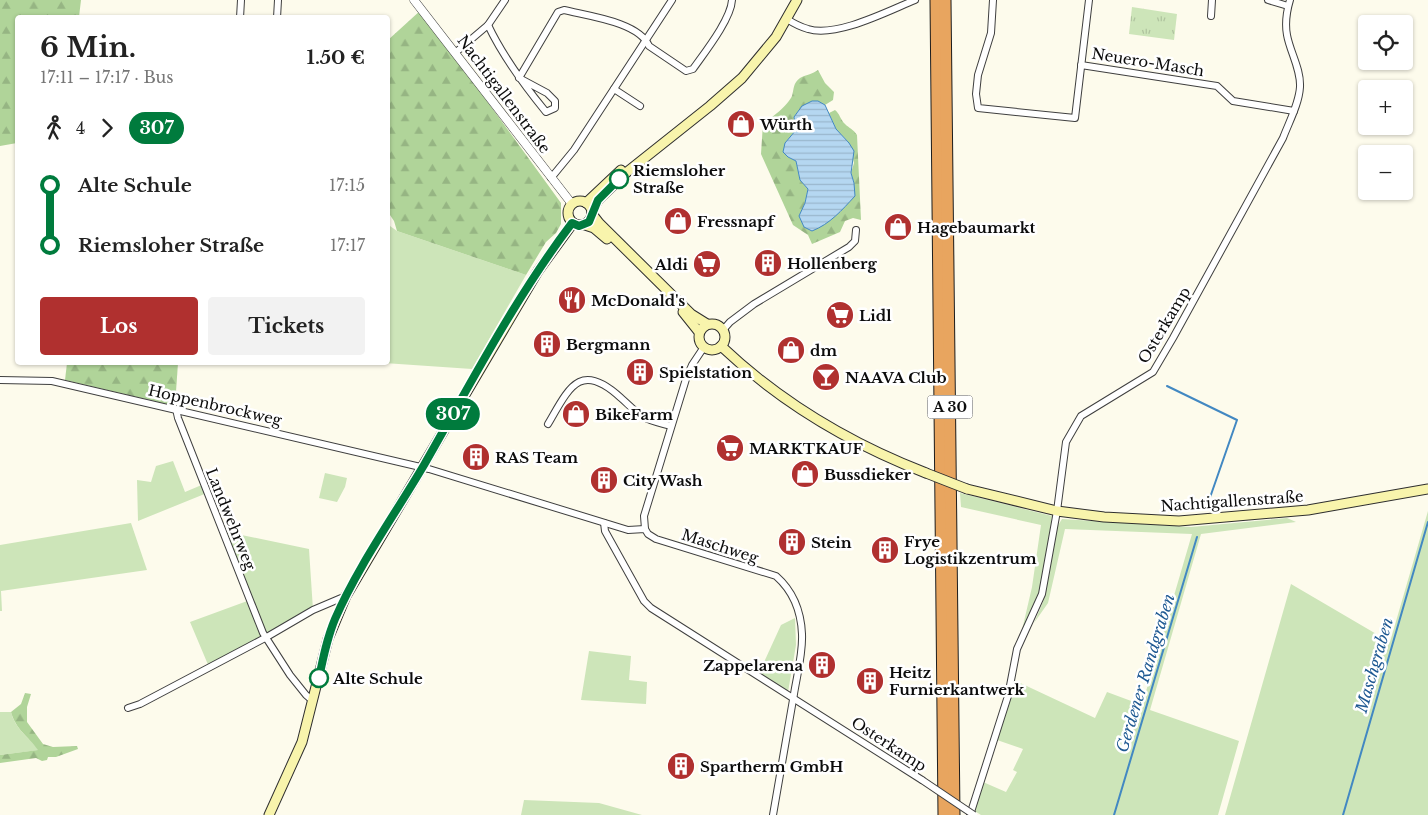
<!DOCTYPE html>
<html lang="de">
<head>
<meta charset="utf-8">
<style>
  :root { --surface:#fff; --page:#f2f2f2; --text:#222; --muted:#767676; --accent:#b0302f }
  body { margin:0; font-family:"Libre Baskerville",serif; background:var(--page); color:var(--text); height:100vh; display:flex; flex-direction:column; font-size:19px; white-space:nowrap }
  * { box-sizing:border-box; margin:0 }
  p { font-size:16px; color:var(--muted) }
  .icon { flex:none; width:28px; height:28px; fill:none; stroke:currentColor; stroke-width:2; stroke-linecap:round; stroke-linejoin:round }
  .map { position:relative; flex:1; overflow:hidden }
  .drawer { position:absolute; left:15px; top:15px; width:375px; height:350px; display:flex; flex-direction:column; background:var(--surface); border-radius:5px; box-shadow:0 1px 4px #0004 }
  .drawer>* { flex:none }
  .badge { padding:0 10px; border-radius:16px; font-size:18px; line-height:32px }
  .tools { position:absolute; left:1358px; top:15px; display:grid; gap:10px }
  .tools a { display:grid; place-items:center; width:55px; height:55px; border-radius:5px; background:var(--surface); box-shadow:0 1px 4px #0004; font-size:25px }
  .map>.badge { position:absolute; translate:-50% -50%; box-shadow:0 0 0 2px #fff }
  .legs { display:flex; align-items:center; gap:8px; height:55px; padding:0 25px; font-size:16px }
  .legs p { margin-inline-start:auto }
  .overview { display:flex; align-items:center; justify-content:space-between; height:85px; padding:0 25px }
  h1 { font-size:28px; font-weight:800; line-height:38px }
  .button { display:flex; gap:10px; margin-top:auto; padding:10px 25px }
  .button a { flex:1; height:58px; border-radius:5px; background:var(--accent); color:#fff; font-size:20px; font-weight:800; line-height:58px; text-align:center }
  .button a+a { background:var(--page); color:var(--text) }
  ul { padding:0 25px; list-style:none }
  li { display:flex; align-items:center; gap:18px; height:60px; font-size:19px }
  li i { display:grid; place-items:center; width:8px; height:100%; margin:0 6px; background:currentColor }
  li i::after { content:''; width:12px; height:12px; margin:-6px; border:4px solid; border-radius:50%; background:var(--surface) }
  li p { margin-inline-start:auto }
  li:first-child i { background:linear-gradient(#0000 50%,currentColor 0) }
  li:last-child i { background:linear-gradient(currentColor 50%,#0000 0) }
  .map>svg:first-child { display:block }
</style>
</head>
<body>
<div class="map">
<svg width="1428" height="815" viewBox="0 0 1428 815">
  <defs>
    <pattern id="forest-firs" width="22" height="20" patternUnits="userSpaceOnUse" patternTransform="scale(1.25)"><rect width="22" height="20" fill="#b0d499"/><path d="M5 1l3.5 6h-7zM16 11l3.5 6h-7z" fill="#96b583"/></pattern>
    <pattern id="park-tufts" width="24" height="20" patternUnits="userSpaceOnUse" patternTransform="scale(1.25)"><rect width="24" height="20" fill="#cde5b9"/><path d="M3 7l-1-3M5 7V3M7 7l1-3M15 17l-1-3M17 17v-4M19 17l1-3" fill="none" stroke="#afc39e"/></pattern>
    <pattern id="water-rules" width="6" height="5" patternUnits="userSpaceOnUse" patternTransform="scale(1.25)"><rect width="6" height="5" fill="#b5d7f1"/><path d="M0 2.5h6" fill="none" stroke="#9ab7cd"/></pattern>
  </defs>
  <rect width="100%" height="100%" fill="#fdfbec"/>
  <!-- grass -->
  <g fill="#cde5b9">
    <polygon points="390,226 397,231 526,275 472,369 384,363 388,362 388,241"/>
    <polygon points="173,461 185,492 204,484 207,493 138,521 137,480 151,482 156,466"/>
    <polygon points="325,473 347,478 345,487 337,502 319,498"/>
    <polygon points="960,493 1052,516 1040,594 1022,630 1032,587 1041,525 961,507"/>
    <polygon points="1428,511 1428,815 1225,815 1291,584 1390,642"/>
    <polygon points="1287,518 1296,522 1201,534 1150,710 1239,741 1218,815 981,815 973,810 983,782 1006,792 1017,772 1013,770 1023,749 997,740 1014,680 1095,718 1107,692 1142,705 1192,534 1065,529 1048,603 1034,623 1043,602 1057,527 1062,519 1191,527"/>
    <polygon points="131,523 147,570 1,591 2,611 0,611 0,545"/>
    <polygon points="222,531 309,549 313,610 209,667 190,622 250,600"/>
    <polygon points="795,618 796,645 788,692 759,673 781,625"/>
    <polygon points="589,651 631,656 629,680 647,682 646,704 581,700"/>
    <path d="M0,712H11C15,729 28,737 39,750L0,755Z"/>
    <polygon points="524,800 599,803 642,815 521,815"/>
  </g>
  <!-- forest -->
  <g fill="url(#forest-firs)">
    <polygon points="0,0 81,0 79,17 18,18 17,143 0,146"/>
    <polygon points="421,10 561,203 561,224 556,233 546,242 526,275 397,231 394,221 388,212 388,40"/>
    <path d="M818,70L825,83L834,92L833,100L825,105C811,97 802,106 794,117L796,130L785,143L788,157L796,161L800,180L808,189L805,203L799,216L854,183L851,173L854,163L849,143L836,129L829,113L835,110C840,114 840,119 845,124C849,128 853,129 857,135L861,220L853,218L845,221L840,232L812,244L808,235L793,225L761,154L763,123C771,119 788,105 792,96C794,89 793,83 800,78C805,75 813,74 818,70Z"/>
    <polygon points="67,363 178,363 175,406 65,380"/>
    <path d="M25,693L31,694L27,707V722L43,744L53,747L77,746L78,749L56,757H48L47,760L42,761L36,758L0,763V755L38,750C28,736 16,730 11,712L21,704Z"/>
  </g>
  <!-- park -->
  <polygon fill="url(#park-tufts)" points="1132,7 1177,14 1174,40 1129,34"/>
  <!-- water -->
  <path fill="url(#water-rules)" stroke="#4288c2" d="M812,101H818L825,105L836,129L849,143L854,151L851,173L854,183L855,196C842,210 830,224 812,231L804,227L799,216L805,203L808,189L800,180L796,161L788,157L783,152L785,143L796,130L794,117L802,106Z"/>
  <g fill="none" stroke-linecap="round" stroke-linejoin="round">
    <!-- stream -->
    <g stroke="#4288c2" stroke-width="2">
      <polyline points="1167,386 1237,420 1206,509"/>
      <polyline points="1114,815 1197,537"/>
      <polyline points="1343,815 1428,522"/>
    </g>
    <defs>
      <g id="minor">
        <polyline points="993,0 991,33 978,75 976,94 978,108 1075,118 1089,0"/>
        <polyline points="1268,0 1288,6"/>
        <polyline points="1211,16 1212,0"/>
        <polyline points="240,18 241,0"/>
        <polyline points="277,18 278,0"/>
        <path d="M787,19C793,23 801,27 808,29C836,38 888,11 915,0"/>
        <path d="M488,25C503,57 524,85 546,112L555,108V101L547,93L519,78L558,12L564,10C588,16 639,22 649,46L686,71L693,69C705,52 731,19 732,0"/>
        <polyline points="455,53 488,25 505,0"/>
        <polyline points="1081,65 1217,86 1233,101 1294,111"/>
        <polyline points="614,89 640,106"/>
        <polyline points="551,178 574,150 672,0"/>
        <polyline points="723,330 730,322 754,304 849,247 855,241 856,230"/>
        <path d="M0,380L52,381L429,469L628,530L645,529L648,534L656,539L776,576C793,591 801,611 802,634C803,653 797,675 794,694C787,734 780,775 773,815"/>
        <polyline points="176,409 178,418 263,633 290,675 306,695 313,701"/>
        <path d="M548,424C569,388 580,360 621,398C628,404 634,411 642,416C651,422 661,423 671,426"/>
        <polyline points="604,523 605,531 644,601 651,608 922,780"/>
        <polyline points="645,529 644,516 686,379 692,365 704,347"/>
        <polyline points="128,708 140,704 265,638 313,610 346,596"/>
        <path d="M970,815L1008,696L1017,649L1042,594L1057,511L1066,442L1081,416L1153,372L1173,338L1283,138C1289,122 1299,104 1300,87C1301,69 1290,52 1287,35C1285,24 1287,10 1290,0"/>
      </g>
      <polyline id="tertiary" points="414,0 572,204"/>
      <g id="secondary">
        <circle cx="580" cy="213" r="12"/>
        <polyline points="586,203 621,170"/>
        <polyline points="592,211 598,200 627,172 710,106 742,78 776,37 797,0"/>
        <polyline points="592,214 599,223 691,314 707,324"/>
        <polyline points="585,225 594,228 607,239"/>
        <polyline points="683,312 699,332"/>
        <circle cx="712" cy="337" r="13"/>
        <path d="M721,346C779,401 851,444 926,473"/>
        <polyline points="967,489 1057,511 1104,517 1179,521 1308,510 1428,489"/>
        <polyline points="269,815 302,742 328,639 346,596 538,271 573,223"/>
      </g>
      <g id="motorway">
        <polyline points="936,0 944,815"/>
        <polyline points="945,0 954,815"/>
      </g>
    </defs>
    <!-- minor casing -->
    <use href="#minor" stroke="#3f3f3f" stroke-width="8"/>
    <!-- tertiary casing -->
    <use href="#tertiary" stroke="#3f3f3f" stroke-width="9"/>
    <!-- secondary casing -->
    <use href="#secondary" stroke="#2e2e2e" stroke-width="11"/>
    <!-- motorway casing -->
    <use href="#motorway" stroke="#1d1d1d" stroke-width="13"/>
    <!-- minor -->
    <use href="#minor" stroke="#fff" stroke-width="6"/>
    <!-- tertiary -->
    <use href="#tertiary" stroke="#fff" stroke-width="8"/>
    <!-- secondary -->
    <use href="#secondary" stroke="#f8f4ac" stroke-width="9"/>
    <!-- motorway -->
    <use href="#motorway" stroke="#e8a55f" stroke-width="11"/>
    <defs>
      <polyline id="minor-bridge" points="922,780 974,815"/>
      <polyline id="secondary-bridge" points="926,473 967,489"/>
    </defs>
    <!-- minor-bridge casing -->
    <use href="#minor-bridge" stroke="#3f3f3f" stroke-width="8" stroke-linecap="butt"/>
    <!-- secondary-bridge casing -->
    <use href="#secondary-bridge" stroke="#2e2e2e" stroke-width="11" stroke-linecap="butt"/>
    <!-- minor-bridge -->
    <use href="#minor-bridge" stroke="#fff" stroke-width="6"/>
    <!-- secondary-bridge -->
    <use href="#secondary-bridge" stroke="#f8f4ac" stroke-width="9"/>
  </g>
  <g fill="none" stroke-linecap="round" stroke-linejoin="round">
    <defs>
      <path id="line-1" d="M319,678C323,658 327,638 335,619C358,566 394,516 424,465C471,383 515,298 572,223L579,226L589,222L598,200L619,179"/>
    </defs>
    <!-- line-1 casing -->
    <use href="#line-1" stroke="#fff" stroke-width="11"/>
    <!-- line-1 -->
    <use href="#line-1" stroke="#007b3d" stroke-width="8"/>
  </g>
  <!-- icons -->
  <defs>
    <symbol id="shop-disc" viewBox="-11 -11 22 22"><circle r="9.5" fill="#b0302f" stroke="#fff"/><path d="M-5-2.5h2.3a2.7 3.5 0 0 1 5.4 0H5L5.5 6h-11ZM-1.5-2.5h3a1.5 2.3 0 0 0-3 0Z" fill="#fff"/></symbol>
    <symbol id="building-disc" viewBox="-11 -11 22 22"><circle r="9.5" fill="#b0302f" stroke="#fff"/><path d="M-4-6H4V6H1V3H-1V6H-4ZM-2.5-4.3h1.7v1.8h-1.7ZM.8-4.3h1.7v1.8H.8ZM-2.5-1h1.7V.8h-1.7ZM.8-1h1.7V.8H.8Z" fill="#fff"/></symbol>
    <symbol id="supermarket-disc" viewBox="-11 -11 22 22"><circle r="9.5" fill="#b0302f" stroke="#fff"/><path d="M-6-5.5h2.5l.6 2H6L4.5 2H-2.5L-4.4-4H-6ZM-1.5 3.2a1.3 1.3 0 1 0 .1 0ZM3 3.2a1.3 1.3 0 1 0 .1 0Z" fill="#fff"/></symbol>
    <symbol id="restaurant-disc" viewBox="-11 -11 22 22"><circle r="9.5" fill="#b0302f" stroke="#fff"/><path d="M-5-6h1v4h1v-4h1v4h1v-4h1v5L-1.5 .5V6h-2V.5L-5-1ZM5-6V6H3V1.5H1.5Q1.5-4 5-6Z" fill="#fff"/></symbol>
    <symbol id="bar-disc" viewBox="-11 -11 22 22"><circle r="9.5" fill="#b0302f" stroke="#fff"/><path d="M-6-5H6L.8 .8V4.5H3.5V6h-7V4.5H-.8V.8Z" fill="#fff"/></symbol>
  </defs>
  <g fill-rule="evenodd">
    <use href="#shop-disc" x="725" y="108" width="32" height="32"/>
    <use href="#shop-disc" x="662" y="205" width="32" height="32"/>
    <use href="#shop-disc" x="882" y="211" width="32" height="32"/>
    <use href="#building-disc" x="752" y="247" width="32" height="32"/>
    <use href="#supermarket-disc" x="691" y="248" width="32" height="32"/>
    <use href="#restaurant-disc" x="556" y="284" width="32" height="32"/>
    <use href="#supermarket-disc" x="824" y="299" width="32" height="32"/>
    <use href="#building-disc" x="531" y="328" width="32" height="32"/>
    <use href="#shop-disc" x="775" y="334" width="32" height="32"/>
    <use href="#building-disc" x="624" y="356" width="32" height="32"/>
    <use href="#bar-disc" x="810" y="361" width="32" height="32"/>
    <use href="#shop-disc" x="560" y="398" width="32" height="32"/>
    <use href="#supermarket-disc" x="714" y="432" width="32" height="32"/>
    <use href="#building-disc" x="460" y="441" width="32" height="32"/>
    <use href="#shop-disc" x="789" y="458" width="32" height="32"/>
    <use href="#building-disc" x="588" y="464" width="32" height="32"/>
    <use href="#building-disc" x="776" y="526" width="32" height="32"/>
    <use href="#building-disc" x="869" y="534" width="32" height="32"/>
    <use href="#building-disc" x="806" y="649" width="32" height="32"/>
    <use href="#building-disc" x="854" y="665" width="32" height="32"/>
    <use href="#building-disc" x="665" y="750" width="32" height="32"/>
  </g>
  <!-- markers -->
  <g fill="#fff" stroke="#007b3d" stroke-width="2.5">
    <circle cx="619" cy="179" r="9"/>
    <circle cx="319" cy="678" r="9"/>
  </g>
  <g text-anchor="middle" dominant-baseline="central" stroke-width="5" stroke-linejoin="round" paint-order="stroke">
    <!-- shield labels -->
    <rect fill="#fff" stroke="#555" stroke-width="1" x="927.5" y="395.5" width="45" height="23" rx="4"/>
    <g font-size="14" font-weight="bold" fill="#0c0c0c">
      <text x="950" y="407">A 30</text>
    </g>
    <!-- street labels -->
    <g font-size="15" fill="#0c0c0c" stroke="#fff">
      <text transform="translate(1148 62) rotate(9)">Neuero-Masch</text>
      <text transform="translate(504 94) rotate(53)">Nachtigallenstraße</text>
      <text transform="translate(1164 325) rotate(-59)">Osterkamp</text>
      <text transform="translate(215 405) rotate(13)">Hoppenbrockweg</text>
      <text transform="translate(1232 501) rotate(-4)">Nachtigallenstraße</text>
      <text transform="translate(231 519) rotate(68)">Landwehrweg</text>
      <text transform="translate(720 546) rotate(18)">Maschweg</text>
      <text transform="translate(889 744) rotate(33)">Osterkamp</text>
    </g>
    <!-- poi labels -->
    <g font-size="15" font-weight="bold" fill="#0c0c0c" stroke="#fff" text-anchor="start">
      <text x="760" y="124">Würth</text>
      <text x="697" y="221">Fressnapf</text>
      <text x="917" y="227">Hagebaumarkt</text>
      <text x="787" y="263">Hollenberg</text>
      <text x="688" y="264" text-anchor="end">Aldi</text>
      <text x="591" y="300">McDonald's</text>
      <text x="859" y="315">Lidl</text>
      <text x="566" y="344">Bergmann</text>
      <text x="810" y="350">dm</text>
      <text x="659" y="372">Spielstation</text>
      <text x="845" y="377">NAAVA Club</text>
      <text x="595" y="414">BikeFarm</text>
      <text x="749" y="448">MARKTKAUF</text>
      <text x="495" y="457">RAS Team</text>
      <text x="824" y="474">Bussdieker</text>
      <text x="623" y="480">City Wash</text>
      <text x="904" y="541">Frye<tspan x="904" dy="17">Logistikzentrum</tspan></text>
      <text x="811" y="542">Stein</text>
      <text x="803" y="665" text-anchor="end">Zappelarena</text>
      <text x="889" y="672">Heitz<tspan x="889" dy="17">Furnierkantwerk</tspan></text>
      <text x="700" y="766">Spartherm GmbH</text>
    </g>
    <!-- stop labels -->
    <g font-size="15" font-weight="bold" fill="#0c0c0c" stroke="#fff" text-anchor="start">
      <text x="633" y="170">Riemsloher<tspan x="633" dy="17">Straße</tspan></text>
      <text x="333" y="678">Alte Schule</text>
    </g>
    <!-- water labels -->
    <g font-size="16" font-style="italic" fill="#205a93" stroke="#fff">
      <text transform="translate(1374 665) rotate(-74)">Maschgraben</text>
      <text transform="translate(1145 673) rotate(-73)">Gerdener Randgraben</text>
    </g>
  </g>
</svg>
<div class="tools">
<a><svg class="icon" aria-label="locate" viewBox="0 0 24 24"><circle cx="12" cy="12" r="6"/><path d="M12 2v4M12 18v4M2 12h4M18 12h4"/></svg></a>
<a>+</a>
<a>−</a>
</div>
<b class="badge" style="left:453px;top:414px;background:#007b3d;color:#fff">307</b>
<section class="drawer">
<div class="overview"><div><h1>6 Min.</h1><p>17:11 – 17:17 · Bus</p></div><b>1.50 €</b></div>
<div class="legs"><svg class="icon" aria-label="walk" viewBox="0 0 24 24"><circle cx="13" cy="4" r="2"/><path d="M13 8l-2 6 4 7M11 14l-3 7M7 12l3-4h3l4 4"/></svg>4<svg class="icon" aria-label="forward" viewBox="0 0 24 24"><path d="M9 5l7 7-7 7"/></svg><b class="badge" style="background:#007b3d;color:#fff">307</b></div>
<ul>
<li><i style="color:#007b3d"></i><b>Alte Schule</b><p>17:15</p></li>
<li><i style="color:#007b3d"></i><b>Riemsloher Straße</b><p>17:17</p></li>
</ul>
<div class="button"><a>Los</a><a>Tickets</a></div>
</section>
</div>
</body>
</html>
